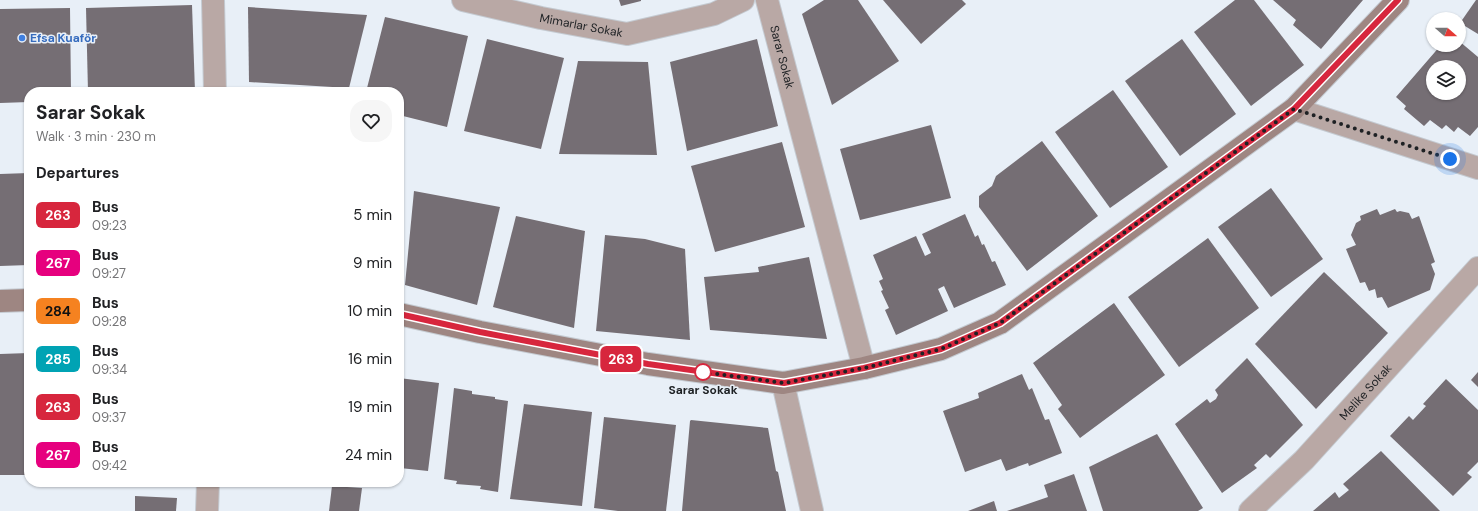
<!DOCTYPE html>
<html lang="en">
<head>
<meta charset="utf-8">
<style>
  :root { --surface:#fff; --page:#f6f6f6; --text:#202124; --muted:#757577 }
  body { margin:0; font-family:"DM Sans",sans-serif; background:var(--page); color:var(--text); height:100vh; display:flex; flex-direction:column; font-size:15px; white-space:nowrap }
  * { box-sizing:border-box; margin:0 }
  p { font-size:13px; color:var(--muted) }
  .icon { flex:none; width:22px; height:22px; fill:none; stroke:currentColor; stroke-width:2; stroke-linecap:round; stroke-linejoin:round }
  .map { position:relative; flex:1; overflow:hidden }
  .details { position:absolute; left:24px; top:87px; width:380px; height:400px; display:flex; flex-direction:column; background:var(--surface); border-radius:16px; box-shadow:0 1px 3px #0004 }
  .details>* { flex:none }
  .badge { padding:0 8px; border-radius:6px; font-size:14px; line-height:26px }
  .needle { width:26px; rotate:110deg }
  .fabs { position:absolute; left:1426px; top:12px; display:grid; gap:8px }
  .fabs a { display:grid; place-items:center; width:40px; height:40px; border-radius:50%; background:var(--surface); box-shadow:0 1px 3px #0004; font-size:20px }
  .you { position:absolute; width:20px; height:20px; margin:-10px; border:3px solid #fff; border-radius:50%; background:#1a73e8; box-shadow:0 0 0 6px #1a73e833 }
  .map>.badge { position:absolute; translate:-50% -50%; box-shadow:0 0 0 2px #fff }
  h2 { padding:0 12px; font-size:15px; line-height:36px }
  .round { display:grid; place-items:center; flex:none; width:42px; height:42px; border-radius:16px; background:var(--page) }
  .head { display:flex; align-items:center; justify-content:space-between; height:68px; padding:0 12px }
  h1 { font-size:19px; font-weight:700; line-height:30px }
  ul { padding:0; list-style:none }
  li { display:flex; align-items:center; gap:12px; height:48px; padding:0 12px }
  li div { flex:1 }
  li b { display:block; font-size:15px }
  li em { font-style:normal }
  li .badge { min-width:44px; font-weight:700; text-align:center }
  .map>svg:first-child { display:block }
</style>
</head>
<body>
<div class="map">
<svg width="1478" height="511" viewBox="0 0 1478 511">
  <rect width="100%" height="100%" fill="#e8eff7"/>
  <!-- building -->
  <g fill="#756e74" fill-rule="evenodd">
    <polygon points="619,0 641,0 641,1 621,6"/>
    <polygon points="824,0 858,0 899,61 832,105 802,14"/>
    <polygon points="883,0 962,0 966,4 921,44"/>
    <polygon points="1235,0 1254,0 1304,65 1251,106 1194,32"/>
    <polygon points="1273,0 1363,0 1321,49 1293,25 1296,20"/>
    <polygon points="1476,0 1478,0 1478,34 1460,23"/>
    <polygon points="192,5 195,92 88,92 86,8"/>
    <polygon points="248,7 367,15 349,88 249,82"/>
    <polygon points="70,8 71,92 29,92 29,102 0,103 0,9"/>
    <polygon points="385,17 468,36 447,127 399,115 399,92 366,92"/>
    <polygon points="487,39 564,58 541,149 464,131"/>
    <polygon points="757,39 778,126 687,151 670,62"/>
    <polygon points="1182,39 1236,114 1180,156 1125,81"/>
    <path d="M1459,41L1478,57V127L1470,136L1458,127L1454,132L1446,125L1442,129L1430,120L1424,126L1404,109L1406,106L1396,97L1441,45H1459ZM1433,67H1459V93H1433Z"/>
    <polygon points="578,61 648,62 657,155 559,154"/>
    <polygon points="1113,90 1168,167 1110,208 1055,132"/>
    <polygon points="931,125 951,198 860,220 840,149"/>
    <polygon points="1042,141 1098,216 1027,271 979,207 979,196 992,186 996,176"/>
    <polygon points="782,142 805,227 715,252 691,166"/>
    <polygon points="29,173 29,265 0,266 0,174"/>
    <polygon points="399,188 402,188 400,214 399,214"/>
    <polygon points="1271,188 1323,259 1271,297 1218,227"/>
    <polygon points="414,191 500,207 477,305 405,285"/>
    <polygon points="1377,209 1380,215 1395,209 1397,212 1400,211 1409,213 1412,219 1419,216 1435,262 1431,264 1435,274 1430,290 1388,308 1382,297 1377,298 1375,289 1369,291 1365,282 1360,283 1346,249 1356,245 1351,235 1356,223 1361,220 1360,216"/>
    <polygon points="965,214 975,237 978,235 982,245 984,244 992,262 995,261 1006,285 954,308 944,286 938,289 948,311 896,335 885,310 889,308 881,291 883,290 879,281 883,279 873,255 916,236 925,256 931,253 922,234"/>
    <polygon points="516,216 585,231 574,328 493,307"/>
    <polygon points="605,235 645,239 685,249 690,340 596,331"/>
    <polygon points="1208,238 1259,308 1179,367 1128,297"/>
    <polygon points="809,257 827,339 710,330 704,277 759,272 758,267"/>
    <polygon points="1324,272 1388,333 1316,409 1255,344"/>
    <polygon points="1114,303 1165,375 1080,438 1058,409 1062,405 1033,363"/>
    <polygon points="29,353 29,475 0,475 0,354"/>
    <polygon points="1247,358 1303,425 1270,458 1266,454 1254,465 1257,468 1222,493 1175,424 1207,399 1210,403 1216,399 1218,395 1215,390"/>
    <polygon points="1478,372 1478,387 1471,380"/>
    <polygon points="1022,374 1029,390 1032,388 1045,420 1049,419 1062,453 1029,466 1028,463 1006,471 1001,459 965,472 943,411 979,398 978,393"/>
    <polygon points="399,378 439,383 428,471 400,468 399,466"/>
    <polygon points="1446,379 1478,410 1478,462 1467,473 1472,477 1453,496 1390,436 1409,416 1413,420 1426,406 1423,404"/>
    <polygon points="454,388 472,391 472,394 495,397 495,399 508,401 498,492 480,489 481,486 456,484 457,481 444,479"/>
    <polygon points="524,404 592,412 582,506 510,499"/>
    <polygon points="604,417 676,425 666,511 618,511 594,508"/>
    <polygon points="691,420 768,428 776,471 778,472 786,511 682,511 690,421"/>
    <polygon points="1157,434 1203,508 1198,511 1103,511 1089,467"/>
    <polygon points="1381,451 1440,511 1313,511 1335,492 1339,498 1349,490 1343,484"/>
    <polygon points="1074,474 1087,511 1007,511 1048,497 1044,485"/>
    <polygon points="332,486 362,488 359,511 329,511"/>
    <polygon points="135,496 177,498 176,511 135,511"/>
    <polygon points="994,501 997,511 968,511"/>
  </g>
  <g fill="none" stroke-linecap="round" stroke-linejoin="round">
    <defs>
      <g id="minor">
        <polyline points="213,0 215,92"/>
        <path id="s1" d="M463,0L541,18L627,34L714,14L743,0"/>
        <path id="s2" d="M767,0L864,368"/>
        <polyline points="1294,109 1478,168"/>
        <polyline points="783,383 812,511"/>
        <polyline points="207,511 208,482"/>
        <path id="s3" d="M1250,511L1304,460L1478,268"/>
      </g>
      <g id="secondary">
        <polyline points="0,301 29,300"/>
        <polyline points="399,314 480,332 648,364 783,383 864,368 941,349 1000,323 1294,109 1398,0"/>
      </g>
    </defs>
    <!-- minor casing -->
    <use href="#minor" stroke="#c4cad1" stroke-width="24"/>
    <!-- secondary casing -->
    <use href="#secondary" stroke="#c4cad1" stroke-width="24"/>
    <!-- minor -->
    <use href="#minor" stroke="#b9a8a5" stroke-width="22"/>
    <!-- secondary -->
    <use href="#secondary" stroke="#9e8682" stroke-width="22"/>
  </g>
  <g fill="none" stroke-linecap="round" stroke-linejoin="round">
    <defs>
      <polyline id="line" points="399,314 480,332 648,364 784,383 864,368 941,349 1000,323 1294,109 1398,0"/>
    </defs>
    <!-- line casing -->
    <use href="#line" stroke="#fff" stroke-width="9"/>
    <!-- line -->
    <use href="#line" stroke="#d7263d" stroke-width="6"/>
    <!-- walk -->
    <polyline stroke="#1e2124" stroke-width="4" stroke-dasharray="0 7.2" points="703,372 784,383 864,368 941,349 1000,323 1294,109 1450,159"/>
  </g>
  <!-- markers -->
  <circle fill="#3f7fe0" stroke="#e8eff7" stroke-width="1.5" cx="22" cy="38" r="4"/>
  <circle fill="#fff" stroke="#d7263d" stroke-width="2" cx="703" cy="372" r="8"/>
  <g text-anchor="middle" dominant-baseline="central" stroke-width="3" stroke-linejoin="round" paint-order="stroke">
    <!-- street labels -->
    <g font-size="12" fill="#1e2124" stroke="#e8eff7">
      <text stroke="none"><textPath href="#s1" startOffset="121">Mimarlar Sokak</textPath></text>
      <text stroke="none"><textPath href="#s2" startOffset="59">Sarar Sokak</textPath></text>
      <text stroke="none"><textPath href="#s3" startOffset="166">Melike Sokak</textPath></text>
    </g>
    <!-- shop labels -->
    <g font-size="12" font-weight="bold" fill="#366cbe" stroke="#e8eff7" text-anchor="start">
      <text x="30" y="38">Efsa Kuaför</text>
    </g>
    <!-- stop labels -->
    <g font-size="12" font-weight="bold" fill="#1e2124" stroke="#e8eff7">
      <text x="703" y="390">Sarar Sokak</text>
    </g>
  </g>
</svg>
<div class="fabs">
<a><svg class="needle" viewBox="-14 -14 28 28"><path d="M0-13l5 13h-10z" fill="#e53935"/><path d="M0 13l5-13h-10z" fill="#757577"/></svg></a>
<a><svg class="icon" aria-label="layers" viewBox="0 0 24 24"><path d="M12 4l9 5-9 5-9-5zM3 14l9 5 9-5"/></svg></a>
</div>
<div class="you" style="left:1450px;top:159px"></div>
<b class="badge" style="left:621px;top:359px;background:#d7263d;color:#fff">263</b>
<section class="details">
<div class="head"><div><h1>Sarar Sokak</h1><p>Walk · 3 min · 230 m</p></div><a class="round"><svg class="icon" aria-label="heart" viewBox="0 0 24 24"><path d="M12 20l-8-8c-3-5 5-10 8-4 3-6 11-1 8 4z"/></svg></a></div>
<h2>Departures</h2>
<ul>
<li><span class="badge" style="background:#d7263d;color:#fff">263</span><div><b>Bus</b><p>09:23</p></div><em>5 min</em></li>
<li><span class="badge" style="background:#e6007e;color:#fff">267</span><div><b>Bus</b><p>09:27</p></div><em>9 min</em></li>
<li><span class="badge" style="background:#f58220;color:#111">284</span><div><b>Bus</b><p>09:28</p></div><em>10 min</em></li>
<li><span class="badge" style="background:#00a3b4;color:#fff">285</span><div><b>Bus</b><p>09:34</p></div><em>16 min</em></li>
<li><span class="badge" style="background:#d7263d;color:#fff">263</span><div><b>Bus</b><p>09:37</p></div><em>19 min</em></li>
<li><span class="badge" style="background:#e6007e;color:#fff">267</span><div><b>Bus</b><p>09:42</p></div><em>24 min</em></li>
</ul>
</section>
</div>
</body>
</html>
